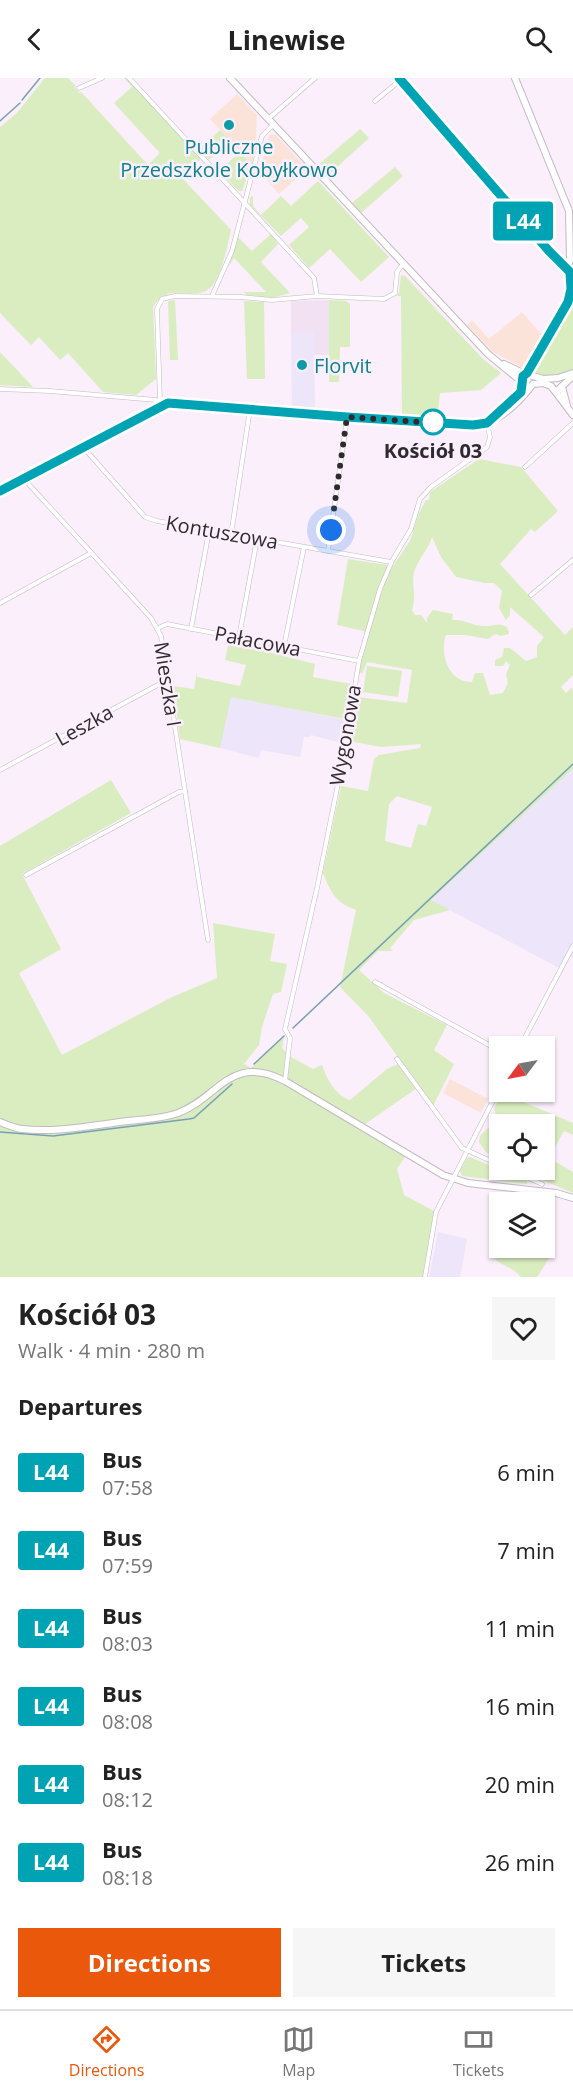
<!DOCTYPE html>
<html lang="en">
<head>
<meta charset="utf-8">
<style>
  :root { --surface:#fff; --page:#f6f6f6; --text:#222; --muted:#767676; --line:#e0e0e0; --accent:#ea580c }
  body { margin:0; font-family:"Open Sans",sans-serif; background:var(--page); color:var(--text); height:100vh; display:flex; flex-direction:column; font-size:22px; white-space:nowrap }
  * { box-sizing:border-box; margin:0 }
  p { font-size:20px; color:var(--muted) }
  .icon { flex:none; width:33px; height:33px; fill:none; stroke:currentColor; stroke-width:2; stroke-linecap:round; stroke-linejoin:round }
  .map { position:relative; height:1199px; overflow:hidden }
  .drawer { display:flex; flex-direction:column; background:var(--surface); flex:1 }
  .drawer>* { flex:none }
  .badge { padding:0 12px; border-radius:4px; font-size:21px; line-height:39px }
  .needle { width:39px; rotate:238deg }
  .tools { position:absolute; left:489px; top:958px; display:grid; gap:12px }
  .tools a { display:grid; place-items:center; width:66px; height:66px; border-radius:0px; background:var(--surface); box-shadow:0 2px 4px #0004; font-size:30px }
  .you { position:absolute; width:30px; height:30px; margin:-15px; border:4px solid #fff; border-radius:50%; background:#1a73e8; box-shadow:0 0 0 9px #1a73e833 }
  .map>.badge { position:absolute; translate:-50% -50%; box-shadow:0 0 0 3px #fff }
  h2 { padding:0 18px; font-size:22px; line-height:54px }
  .round { display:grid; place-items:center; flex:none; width:63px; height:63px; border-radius:0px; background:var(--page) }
  .headline { display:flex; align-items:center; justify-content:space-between; height:102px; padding:0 18px }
  h1 { font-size:28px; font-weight:700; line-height:45px }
  .action { display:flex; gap:12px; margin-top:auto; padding:12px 18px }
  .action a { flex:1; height:69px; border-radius:0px; background:var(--accent); color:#fff; font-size:24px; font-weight:700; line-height:69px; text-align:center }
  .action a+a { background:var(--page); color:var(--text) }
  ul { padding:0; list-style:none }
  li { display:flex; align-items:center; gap:18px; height:78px; padding:0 18px }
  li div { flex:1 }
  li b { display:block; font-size:22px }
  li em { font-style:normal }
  li .badge { min-width:66px; font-weight:700; text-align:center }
  header { display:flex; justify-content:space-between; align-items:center; height:78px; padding:0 18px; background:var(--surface); font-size:27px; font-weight:700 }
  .tabs { display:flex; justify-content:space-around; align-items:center; height:84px; border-top:2px solid var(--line); background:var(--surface); font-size:16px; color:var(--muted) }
  .tabs a { display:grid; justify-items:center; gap:3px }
  .tabs .current { color:var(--accent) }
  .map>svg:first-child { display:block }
</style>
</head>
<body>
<header><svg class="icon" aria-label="back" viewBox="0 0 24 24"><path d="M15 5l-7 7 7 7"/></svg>Linewise<svg class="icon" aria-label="search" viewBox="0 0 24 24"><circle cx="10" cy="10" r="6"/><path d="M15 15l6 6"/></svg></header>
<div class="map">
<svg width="573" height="1199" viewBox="0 0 573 1199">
  <rect width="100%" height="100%" fill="#faeffa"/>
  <!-- commercial -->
  <g fill="#fce3da">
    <polygon points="237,16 257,37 255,70 252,86 210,41"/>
    <polygon points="269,57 276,57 307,91 279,116 260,94"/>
    <polygon points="522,234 542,257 523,290 493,274 467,247 472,242 489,261"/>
    <polygon points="450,1001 488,1021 481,1035 443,1015"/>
  </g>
  <!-- industrial -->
  <g fill="#ede5fa">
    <polygon points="314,254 315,333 292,330 291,255"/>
    <polygon points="230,618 345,642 342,665 311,657 310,659 304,659 300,679 261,672 259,680 220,670"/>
    <polygon points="573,691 573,880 569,877 561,891 431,822"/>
    <polygon points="438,1154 467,1161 460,1199 429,1199"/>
  </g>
  <!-- built -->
  <polygon fill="#f2e1f2" points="329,222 329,277 314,277 314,254 291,255 291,223"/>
  <!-- green -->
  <g fill="#d9edc0" fill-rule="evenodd">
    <path d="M45,0H68L76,8L75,10L79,15L81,14L148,87L160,75L114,25L132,9L124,0H127L201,79L200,82L182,100L231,152C227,168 222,198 211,209C194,226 170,201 153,229L156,301L136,317L103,314L68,275L60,282L39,259L31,267L0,235V49L16,36Z"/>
    <polygon points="360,51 369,60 327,98 317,88"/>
    <polygon points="220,52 230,62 209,82 199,71"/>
    <polygon points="240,74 252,86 242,113 239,113 219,93"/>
    <polygon points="395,89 403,98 361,135 352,125"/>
    <polygon points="318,103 389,179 361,204 330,171 309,190 289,167 309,149 301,140 281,158 250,127 250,119 253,118 253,128 261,137 281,118 291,128"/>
    <polygon points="271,156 278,166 261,184 290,215 272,220 247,217 243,214 266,214 234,180 229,188 238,159 252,173"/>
    <polygon points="401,197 405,198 483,281 501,295 481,312 440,315 438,333 440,340 402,338 401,218 396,218 399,215"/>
    <polygon points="175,222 178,282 170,282 168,223"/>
    <polygon points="329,222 346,223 350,226 350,269 340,269 339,304 329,304"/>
    <polygon points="244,223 264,224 265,301 247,301"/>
    <polygon points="573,223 573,293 547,300 536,297 534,294 535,288"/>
    <polygon points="0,274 33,309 0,307"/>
    <path d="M479,381L521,389L558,433L535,454L531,451L500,486L565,557L573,549V597L561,609L566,615L571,610L573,613V691L431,822L450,832L414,842L390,870L393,873H378L359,892L384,915L447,947L434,972L454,986L433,1028L369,939L340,909L356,832C335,824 331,815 323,795L341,708L368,713L374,681L379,677L420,670L421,666L381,669L349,663L357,619L407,625L412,592L367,584L362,596L359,593L365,571L364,553L337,547L348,481L387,487L391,491L410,463L419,435L426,422H429L430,414ZM432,459L441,479L456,499L485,505H494L502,513L499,530L506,542L510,537V529L544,559L537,568V579L526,583L510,570H504L502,579L495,582V588H503L506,583L510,587L506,596L508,605L503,615L490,617L483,595H475L472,604C449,605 439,576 446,557H466L488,561L495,556L501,558L509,556L507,549C497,544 492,549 482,548C471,547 463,541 452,542L453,536L433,532L427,540V545L421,537H415L412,532C417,517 411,507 414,494C418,481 428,472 432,459ZM397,718L432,729L426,748L418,746L411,770L385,763L389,726Z"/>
    <polygon points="233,565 315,586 313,599 351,606 344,641 231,619 220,670 180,661 173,608 194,611 197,594 197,599 240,608 246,587 225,582 228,568"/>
    <polygon points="367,588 402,593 398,619 363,614"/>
    <path d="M111,702L131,735L22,796L61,871L19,895L62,977L170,920L217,900L213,845L275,856L270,883L287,886L281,914L273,916L262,949L259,967L244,986L251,990L284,958L282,970L291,979L313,991L322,987C327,1001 335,1017 350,1022L387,991L398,986L417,1010L358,1051L405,1079L397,1091L404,1117L436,1134L425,1199H0V768Z"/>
    <polygon points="502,1015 573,1045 573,1057 564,1053 549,1080 573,1094 573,1115 538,1100 542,1092 544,1092 544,1047 504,1047 497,1042 494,1030"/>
    <polygon points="488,1050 499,1054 499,1081 486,1074 479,1064 480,1058"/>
    <polygon points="470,1079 527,1103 527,1106 462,1098 460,1093 467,1080"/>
    <path d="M495,1162L499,1163L500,1170H519L521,1174L535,1176L541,1171L549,1174L550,1179L537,1199H521C510,1185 490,1188 490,1167Z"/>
  </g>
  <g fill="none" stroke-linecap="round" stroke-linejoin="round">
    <!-- stream -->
    <g stroke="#77a0b6" stroke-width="1.5">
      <polyline points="22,22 40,0"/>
      <polyline points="0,43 20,25"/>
      <polyline points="293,950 573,686"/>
      <polyline points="254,986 284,958"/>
      <polyline points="0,1054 53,1058 189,1041 194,1040 232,1006"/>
    </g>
    <defs>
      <g id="street">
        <polyline points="129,0 314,200 317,218"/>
        <polyline points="79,10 102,0"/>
        <polyline points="375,23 403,0"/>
        <polyline points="268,41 315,0"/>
        <polyline points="212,218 232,173 262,58 274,46"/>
        <polyline points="0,311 50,313 156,322 160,324"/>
        <polyline points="160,324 157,231 162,221 175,218 241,219 272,222 317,218 384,221 395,215 397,194 403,186"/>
        <polyline points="83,369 145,439 157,443 391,484"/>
        <polyline points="525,389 573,345"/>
        <polyline points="23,400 151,540 161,558 208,862"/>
        <polyline points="231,457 250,331"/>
        <polyline points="328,473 347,340"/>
        <polyline points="531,517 573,482"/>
        <polyline points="0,525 91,475"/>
        <polyline points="158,550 167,546 359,583"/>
        <polyline points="191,551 209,453"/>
        <polyline points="239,559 257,461"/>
        <polyline points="284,568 304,469"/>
        <polyline points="0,692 167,602"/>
        <polyline points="26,797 179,714 185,713"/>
        <polyline points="375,904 500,973"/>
        <polyline points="520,969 573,868"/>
        <polyline points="397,981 462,1070 500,1087"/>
        <polyline points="285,1003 290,960 285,951 317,810 343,681 359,583 380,511 392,483 411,451 420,421 431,409 487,369 490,359 487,345"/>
        <polyline points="511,1092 542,1106"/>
        <polyline points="425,1199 436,1134 500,1009"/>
      </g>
      <g id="secondary">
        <polyline points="230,0 488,276 522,304"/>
        <polyline points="399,0 549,173 570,194 571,211 568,224 527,295"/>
        <polyline points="515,0 569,133 570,183 567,189"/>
        <polyline points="504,286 525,296"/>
        <polyline points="526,296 543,301 558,300 573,295"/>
        <polyline points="562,309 567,328"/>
        <polyline points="558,312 573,298"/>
        <path d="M0,413L168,325L347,340L479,347C501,343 520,323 533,306L543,305L551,308L573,337"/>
        <path d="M0,1044C7,1047 14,1050 22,1051C56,1055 94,1047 128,1043C144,1041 162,1041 178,1035C220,1019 230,975 285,1003L443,1097L468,1105L556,1115L573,1120"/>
      </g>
    </defs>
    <!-- street casing -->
    <use href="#street" stroke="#c3b9c3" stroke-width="5"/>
    <!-- secondary casing -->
    <use href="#secondary" stroke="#c3b9c3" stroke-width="8"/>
    <!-- street -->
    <use href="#street" stroke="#fff" stroke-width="4"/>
    <!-- secondary -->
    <use href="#secondary" stroke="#fff" stroke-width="6"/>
  </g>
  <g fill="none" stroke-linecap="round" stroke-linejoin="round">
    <defs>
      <polyline id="line" points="0,413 168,325 347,339 473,347 487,345 521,314 523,298 527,295 568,224 571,211 570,194 549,173 399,0"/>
    </defs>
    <!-- line casing -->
    <use href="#line" stroke="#fff" stroke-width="14"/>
    <!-- line -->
    <use href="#line" stroke="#00a3b4" stroke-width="9"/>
    <!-- walk -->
    <polyline stroke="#2e2a2e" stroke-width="6" stroke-dasharray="0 10.8" points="331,452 347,339 435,345 433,344"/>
  </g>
  <!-- markers -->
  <g fill="#0f9aa8" stroke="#faeffa" stroke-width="2">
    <circle cx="229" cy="47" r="6"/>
    <circle cx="302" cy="287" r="6"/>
  </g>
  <circle fill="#fff" stroke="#00a3b4" stroke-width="3" cx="433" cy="344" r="12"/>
  <g text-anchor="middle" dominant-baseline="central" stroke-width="5" stroke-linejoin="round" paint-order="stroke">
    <!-- culture labels -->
    <g font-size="20" fill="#0d838f" stroke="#faeffa">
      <text x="229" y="68">Publiczne<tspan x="229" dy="23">Przedszkole Kobyłkowo</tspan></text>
      <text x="314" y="287" text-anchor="start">Florvit</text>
    </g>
    <!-- stop labels -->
    <g font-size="20" font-weight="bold" fill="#2e2a2e" stroke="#faeffa">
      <text x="433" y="372">Kościół 03</text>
    </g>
    <!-- street labels -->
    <g font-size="20" fill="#2e2a2e" stroke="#faeffa">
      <text transform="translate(222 454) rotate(10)">Kontuszowa</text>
      <text transform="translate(258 563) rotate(11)">Pałacowa</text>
      <text transform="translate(168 606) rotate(81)">Mieszka I</text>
      <text transform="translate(84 647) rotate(-29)">Leszka</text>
      <text transform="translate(345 657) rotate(-80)">Wygonowa</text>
    </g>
  </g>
</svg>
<div class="tools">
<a><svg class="needle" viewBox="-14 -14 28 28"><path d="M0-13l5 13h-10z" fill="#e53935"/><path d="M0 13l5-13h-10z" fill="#767676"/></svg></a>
<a><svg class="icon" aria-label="locate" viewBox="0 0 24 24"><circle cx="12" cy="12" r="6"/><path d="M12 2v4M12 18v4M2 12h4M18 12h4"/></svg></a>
<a><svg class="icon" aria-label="layers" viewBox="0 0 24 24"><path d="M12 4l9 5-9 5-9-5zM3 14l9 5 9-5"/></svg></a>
</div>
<div class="you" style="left:331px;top:452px"></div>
<b class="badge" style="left:523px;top:143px;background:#00a3b4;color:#fff">L44</b>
</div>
<section class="drawer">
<div class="headline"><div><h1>Kościół 03</h1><p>Walk · 4 min · 280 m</p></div><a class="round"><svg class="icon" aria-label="heart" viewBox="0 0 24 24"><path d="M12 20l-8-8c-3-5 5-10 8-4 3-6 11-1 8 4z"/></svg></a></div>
<h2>Departures</h2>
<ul>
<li><span class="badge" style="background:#00a3b4;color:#fff">L44</span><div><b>Bus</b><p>07:58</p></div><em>6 min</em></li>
<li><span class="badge" style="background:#00a3b4;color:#fff">L44</span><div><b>Bus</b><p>07:59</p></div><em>7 min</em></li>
<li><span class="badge" style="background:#00a3b4;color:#fff">L44</span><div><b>Bus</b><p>08:03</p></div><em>11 min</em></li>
<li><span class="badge" style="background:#00a3b4;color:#fff">L44</span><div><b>Bus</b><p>08:08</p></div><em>16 min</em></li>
<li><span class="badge" style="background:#00a3b4;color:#fff">L44</span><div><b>Bus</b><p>08:12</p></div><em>20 min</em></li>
<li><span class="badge" style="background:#00a3b4;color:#fff">L44</span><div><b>Bus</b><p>08:18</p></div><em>26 min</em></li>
</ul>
<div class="action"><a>Directions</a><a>Tickets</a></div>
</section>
<nav class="tabs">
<a class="current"><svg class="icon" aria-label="directions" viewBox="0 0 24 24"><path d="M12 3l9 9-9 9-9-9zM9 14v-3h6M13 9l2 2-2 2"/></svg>Directions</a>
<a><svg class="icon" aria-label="map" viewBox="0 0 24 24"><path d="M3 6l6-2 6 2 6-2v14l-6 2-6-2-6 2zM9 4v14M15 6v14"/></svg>Map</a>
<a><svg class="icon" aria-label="tickets" viewBox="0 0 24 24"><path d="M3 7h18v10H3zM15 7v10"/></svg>Tickets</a>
</nav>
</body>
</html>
